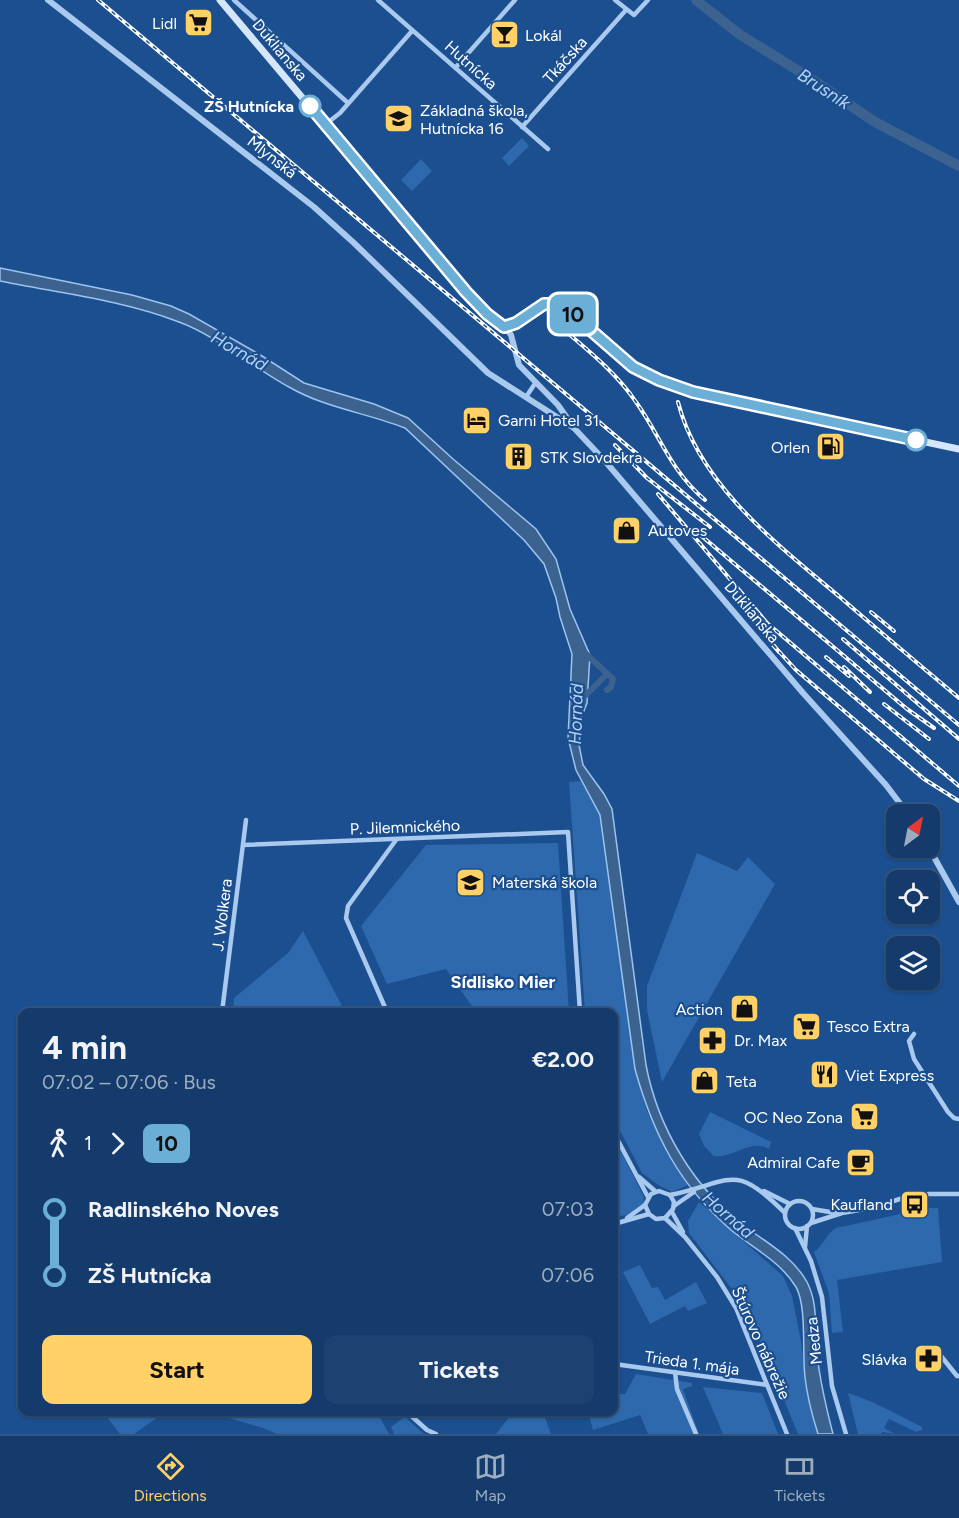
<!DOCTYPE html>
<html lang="en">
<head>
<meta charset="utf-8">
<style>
  :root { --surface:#143b6b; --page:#1d4271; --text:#f1f3f6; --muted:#9dadc1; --line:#33557e; --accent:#ffd166 }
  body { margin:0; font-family:Figtree,sans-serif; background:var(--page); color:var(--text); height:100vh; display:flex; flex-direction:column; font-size:22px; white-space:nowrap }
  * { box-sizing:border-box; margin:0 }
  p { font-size:20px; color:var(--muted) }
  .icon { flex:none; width:33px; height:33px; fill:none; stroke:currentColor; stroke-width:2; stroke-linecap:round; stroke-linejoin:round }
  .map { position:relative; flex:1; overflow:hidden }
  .side { position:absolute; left:18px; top:1008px; width:600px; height:408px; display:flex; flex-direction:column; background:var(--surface); border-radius:12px; box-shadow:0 2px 4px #0004,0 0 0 2px var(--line) }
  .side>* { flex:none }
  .badge { padding:0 12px; border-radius:9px; font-size:21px; line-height:39px }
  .needle { width:39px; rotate:32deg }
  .tools { position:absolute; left:886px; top:804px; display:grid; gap:12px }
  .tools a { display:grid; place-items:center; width:54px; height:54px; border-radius:12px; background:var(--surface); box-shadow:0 2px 4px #0004,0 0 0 2px var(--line); font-size:30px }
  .map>.badge { position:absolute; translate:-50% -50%; box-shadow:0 0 0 3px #fff }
  .legs { display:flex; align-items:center; gap:9px; height:66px; padding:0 24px; font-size:20px }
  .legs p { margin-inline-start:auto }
  .summary { display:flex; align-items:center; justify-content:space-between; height:102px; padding:0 24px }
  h1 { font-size:33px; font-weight:700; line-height:45px }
  .button { display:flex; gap:12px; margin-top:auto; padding:12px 24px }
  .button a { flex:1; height:69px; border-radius:12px; background:var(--accent); color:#111; font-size:24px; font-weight:700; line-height:69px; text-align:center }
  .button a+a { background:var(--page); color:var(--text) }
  ul { padding:0 24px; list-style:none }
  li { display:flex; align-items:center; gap:21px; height:66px; font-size:22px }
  li i { display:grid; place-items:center; width:9px; height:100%; margin:0 8px; background:currentColor }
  li i::after { content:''; width:15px; height:15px; margin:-8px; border:4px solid; border-radius:50%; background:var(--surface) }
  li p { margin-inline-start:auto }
  li:first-child i { background:linear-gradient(#0000 50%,currentColor 0) }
  li:last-child i { background:linear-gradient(currentColor 50%,#0000 0) }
  .menu { display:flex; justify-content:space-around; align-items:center; height:84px; border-top:2px solid var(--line); background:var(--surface); font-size:16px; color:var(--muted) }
  .menu a { display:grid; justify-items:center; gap:3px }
  .menu .active { color:var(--accent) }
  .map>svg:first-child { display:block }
</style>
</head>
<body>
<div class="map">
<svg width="959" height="1434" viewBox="0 0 959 1434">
  <rect width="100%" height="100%" fill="#1b4f8f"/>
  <!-- green -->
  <g fill="#2e69ad">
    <polygon points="522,138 529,146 509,166 502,158"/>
    <polygon points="421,159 432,171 412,191 401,180"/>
    <polygon points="581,781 600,815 635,1069 646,1109 664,1148 688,1185 672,1192 660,1186 642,1173 614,1119 614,1012 585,1012 569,782"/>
    <polygon points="558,843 569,1012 476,1012 446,969 387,984 361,926 426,845"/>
    <polygon points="697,853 737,871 748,857 775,884 662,1082 647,1010 647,986"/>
    <polygon points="303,931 345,1012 233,1012 234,998 288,953"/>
    <path d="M710,1112L771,1142L769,1149C749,1138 734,1159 714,1156L704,1146L699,1134Z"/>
    <polygon points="614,1138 644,1197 643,1205 627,1215 614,1217"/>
    <polygon points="699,1202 783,1276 792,1296 801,1341 809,1403 818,1434 798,1434 740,1293 732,1289 689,1233 688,1221"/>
    <path d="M928,1208H938L942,1262L837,1280L843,1332L832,1333L829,1293L814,1252C823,1246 826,1234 836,1228Z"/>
    <polygon points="640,1265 652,1288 658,1287 665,1300 696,1282 707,1303 688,1311 685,1306 650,1324 623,1272"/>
    <polygon points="636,1374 692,1383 692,1386 683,1389 699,1434 648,1434 640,1415 593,1430 588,1412 614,1412 614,1394 625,1394"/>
    <polygon points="703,1387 762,1393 778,1434 723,1434"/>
    <path d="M848,1393C874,1401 898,1415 922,1427V1430L916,1432L889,1419L884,1428L895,1434L882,1432L881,1434H858Z"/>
    <polygon points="103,1412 165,1412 134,1434 120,1434"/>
    <polygon points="209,1412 377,1412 389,1434 277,1434 263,1428"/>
    <polygon points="513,1412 543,1412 551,1434 496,1434"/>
    <polygon points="405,1417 424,1434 394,1434 391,1427"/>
  </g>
  <!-- water -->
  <path fill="#3c6290" stroke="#9cc4f0" stroke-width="1.5" d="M0,268L132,295L171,306L189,314L259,354L304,383L374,404L408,418L453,459L536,529L556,559L570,609L590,655L587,703L582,716L579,745L583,765L604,794L612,809L646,1065C658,1128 694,1189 747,1228C769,1244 793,1257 807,1282C819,1305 814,1329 817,1354C820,1381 826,1407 833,1434H818C812,1415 807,1396 805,1377C802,1353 807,1306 796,1287C780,1261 754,1249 731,1230C679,1185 653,1134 635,1069L600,815L576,770L568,738L572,654L560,617L556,598L544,564L524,540L405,428C367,413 325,408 289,387C254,368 215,335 179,322C122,300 59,293 0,281Z"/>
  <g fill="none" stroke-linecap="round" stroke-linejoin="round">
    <!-- canal -->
    <g stroke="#3c6290" stroke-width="6">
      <polyline points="585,653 613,679 611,687 607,690"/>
      <polyline points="582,699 607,674"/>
    </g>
    <!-- river -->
    <polyline stroke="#3c6290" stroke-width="10" points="696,0 739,34 810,78 875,122 959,166"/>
    <!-- minor -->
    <g stroke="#a9c9ee" stroke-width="4.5">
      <polyline points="234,0 348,103"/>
      <polyline points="378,0 548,149"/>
      <polyline points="615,0 634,15 648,0"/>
      <polyline points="456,67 515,0"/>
      <polyline points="326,124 340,113 412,31"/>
      <polyline points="522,127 626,10"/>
      <polyline points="526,397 536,382"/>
      <polyline points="243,845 568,832 580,1012"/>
      <polyline points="222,1012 246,820"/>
      <polyline points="387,1012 346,918 348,906 396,840"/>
      <polyline points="914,1034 909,1041 914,1059 948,1112 954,1118 959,1119"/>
      <polyline points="614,1133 648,1197"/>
      <polyline points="639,1177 655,1191"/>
      <polyline points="764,1191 790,1204"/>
      <path d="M670,1195C733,1182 733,1161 785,1213"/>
      <circle cx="799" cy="1215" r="14"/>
      <polyline points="674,1206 694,1192"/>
      <polyline points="812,1209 836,1213"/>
      <polyline points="672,1212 683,1232"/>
      <polyline points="627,1218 645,1205"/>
      <polyline points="665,1218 685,1237 717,1277 736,1308 787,1434"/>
      <polyline points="811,1223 842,1213 871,1208 903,1198 929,1194 959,1194"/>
      <polyline points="614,1224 649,1214 656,1219 665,1218 673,1209 674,1202 670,1195 659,1191 651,1194 645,1205 649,1214"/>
      <polyline points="795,1228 811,1261 822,1297 832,1386 846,1434"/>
      <polyline points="805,1247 807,1226"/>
      <polyline points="937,1351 957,1376 959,1376"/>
      <polyline points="614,1364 767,1385"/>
      <polyline points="675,1372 677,1389 696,1434"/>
      <polyline points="407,1412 427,1430 436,1434"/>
    </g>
    <!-- tertiary -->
    <g stroke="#a9c9ee" stroke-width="6">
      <polyline points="48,0 314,207 354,243 488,373 574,428 605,461 803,693 886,785 908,814"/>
      <polyline points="505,327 511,335 519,365 558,405 572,425"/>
      <polyline points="929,848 959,902"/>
    </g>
    <!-- secondary -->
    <polyline stroke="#d6e6fa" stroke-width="7" points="220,0 466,292 487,314 505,327 516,323 544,304 558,304 571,313 633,367 677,386 732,401 959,449"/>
    <defs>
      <g id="rail">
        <polyline points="98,0 959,725"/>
        <path d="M557,324C585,348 615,371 636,402C661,437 670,470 705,500"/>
        <path d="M678,402C699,485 778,545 841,598C880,632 920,665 959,698"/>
        <polyline points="615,445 647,478 710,527"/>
        <polyline points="658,494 767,623 959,786"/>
        <polyline points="698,533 907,709 934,728"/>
        <polyline points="871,612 894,631"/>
        <polyline points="751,617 779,652"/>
        <polyline points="843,639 959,739"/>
        <polyline points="773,645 796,670 924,779 959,801"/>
        <polyline points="826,657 849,676"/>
        <polyline points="844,667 870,692"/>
        <polyline points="884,704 929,739"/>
      </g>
    </defs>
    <!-- rail casing -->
    <use href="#rail" stroke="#fff" stroke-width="4"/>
    <!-- rail -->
    <use href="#rail" stroke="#1b4f8f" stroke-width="1.5" stroke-dasharray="4.5" stroke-linecap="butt"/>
  </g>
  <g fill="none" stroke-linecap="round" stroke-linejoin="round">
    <defs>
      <polyline id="line-1" points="310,106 466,292 487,314 504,327 516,323 544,304 558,304 571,313 633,367 659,380 693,392 916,440"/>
    </defs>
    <!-- line-1 casing -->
    <use href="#line-1" stroke="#fff" stroke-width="14"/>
    <!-- line-1 -->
    <use href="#line-1" stroke="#6baed6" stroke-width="9"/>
  </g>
  <!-- icons -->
  <defs>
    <symbol id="supermarket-square" viewBox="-11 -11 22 22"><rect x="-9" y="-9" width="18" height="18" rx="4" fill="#ffd166" stroke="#1b4f8f"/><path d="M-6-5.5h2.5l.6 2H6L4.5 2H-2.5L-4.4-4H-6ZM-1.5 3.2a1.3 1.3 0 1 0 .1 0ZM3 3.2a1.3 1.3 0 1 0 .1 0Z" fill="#111"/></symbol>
    <symbol id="bar-square" viewBox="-11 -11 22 22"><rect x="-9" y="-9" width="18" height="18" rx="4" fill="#ffd166" stroke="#1b4f8f"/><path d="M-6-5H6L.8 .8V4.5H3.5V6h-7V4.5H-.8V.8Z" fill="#111"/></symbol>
    <symbol id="school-square" viewBox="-11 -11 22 22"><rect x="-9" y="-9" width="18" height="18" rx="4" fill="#ffd166" stroke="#1b4f8f"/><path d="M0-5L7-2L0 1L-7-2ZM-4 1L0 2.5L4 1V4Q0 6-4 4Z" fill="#111"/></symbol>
    <symbol id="hotel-square" viewBox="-11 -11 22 22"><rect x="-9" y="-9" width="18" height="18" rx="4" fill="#ffd166" stroke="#1b4f8f"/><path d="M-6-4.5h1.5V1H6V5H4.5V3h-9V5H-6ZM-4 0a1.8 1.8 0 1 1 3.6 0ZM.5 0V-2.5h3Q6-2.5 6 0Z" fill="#111"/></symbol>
    <symbol id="fuel-square" viewBox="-11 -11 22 22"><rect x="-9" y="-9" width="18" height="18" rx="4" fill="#ffd166" stroke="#1b4f8f"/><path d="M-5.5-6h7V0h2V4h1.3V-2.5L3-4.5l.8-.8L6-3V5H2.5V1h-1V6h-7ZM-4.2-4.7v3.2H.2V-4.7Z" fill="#111"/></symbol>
    <symbol id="building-square" viewBox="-11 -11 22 22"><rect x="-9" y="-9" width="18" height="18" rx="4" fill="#ffd166" stroke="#1b4f8f"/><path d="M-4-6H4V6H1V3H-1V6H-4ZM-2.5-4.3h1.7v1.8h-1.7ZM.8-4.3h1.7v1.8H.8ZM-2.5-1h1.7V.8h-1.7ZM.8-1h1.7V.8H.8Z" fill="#111"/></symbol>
    <symbol id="shop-square" viewBox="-11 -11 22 22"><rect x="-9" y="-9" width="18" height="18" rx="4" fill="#ffd166" stroke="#1b4f8f"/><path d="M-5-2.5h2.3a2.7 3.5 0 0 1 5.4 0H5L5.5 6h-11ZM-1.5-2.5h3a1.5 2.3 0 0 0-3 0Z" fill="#111"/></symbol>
    <symbol id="pharmacy-square" viewBox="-11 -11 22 22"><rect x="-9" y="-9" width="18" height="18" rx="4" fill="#ffd166" stroke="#1b4f8f"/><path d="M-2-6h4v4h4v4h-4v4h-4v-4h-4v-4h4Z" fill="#111"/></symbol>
    <symbol id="restaurant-square" viewBox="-11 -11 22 22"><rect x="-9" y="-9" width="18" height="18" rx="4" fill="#ffd166" stroke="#1b4f8f"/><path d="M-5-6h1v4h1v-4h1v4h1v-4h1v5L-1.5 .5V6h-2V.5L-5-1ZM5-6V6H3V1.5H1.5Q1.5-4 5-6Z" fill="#111"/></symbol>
    <symbol id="cafe-square" viewBox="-11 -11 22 22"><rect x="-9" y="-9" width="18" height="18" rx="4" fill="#ffd166" stroke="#1b4f8f"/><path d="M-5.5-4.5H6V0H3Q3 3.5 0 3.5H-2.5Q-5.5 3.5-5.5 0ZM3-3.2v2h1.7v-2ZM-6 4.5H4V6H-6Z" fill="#111"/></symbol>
    <symbol id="bus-square" viewBox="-11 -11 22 22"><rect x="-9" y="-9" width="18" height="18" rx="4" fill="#ffd166" stroke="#1b4f8f"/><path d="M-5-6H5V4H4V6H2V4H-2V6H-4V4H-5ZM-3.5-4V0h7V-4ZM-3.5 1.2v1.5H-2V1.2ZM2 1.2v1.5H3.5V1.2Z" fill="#111"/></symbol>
  </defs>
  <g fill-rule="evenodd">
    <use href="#supermarket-square" x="182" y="6" width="33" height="33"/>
    <use href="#bar-square" x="488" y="18" width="33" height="33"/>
    <use href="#school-square" x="382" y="102" width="33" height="33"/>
    <use href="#hotel-square" x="460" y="404" width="33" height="33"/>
    <use href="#fuel-square" x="814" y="430" width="33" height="33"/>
    <use href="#building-square" x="502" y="440" width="33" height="33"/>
    <use href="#shop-square" x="610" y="514" width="33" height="33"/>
    <use href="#school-square" x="454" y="866" width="33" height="33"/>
    <use href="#shop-square" x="728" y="992" width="33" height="33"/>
    <use href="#supermarket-square" x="790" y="1010" width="33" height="33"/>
    <use href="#pharmacy-square" x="696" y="1024" width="33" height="33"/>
    <use href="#restaurant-square" x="808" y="1058" width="33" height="33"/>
    <use href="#shop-square" x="688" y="1064" width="33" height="33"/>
    <use href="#supermarket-square" x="848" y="1100" width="33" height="33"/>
    <use href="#cafe-square" x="844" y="1146" width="33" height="33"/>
    <use href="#bus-square" x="898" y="1188" width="33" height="33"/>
    <use href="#pharmacy-square" x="912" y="1342" width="33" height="33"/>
  </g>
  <!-- markers -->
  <g fill="#fff" stroke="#6baed6" stroke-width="3">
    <circle cx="310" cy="106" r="10"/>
    <circle cx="916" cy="440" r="10"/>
  </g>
  <g text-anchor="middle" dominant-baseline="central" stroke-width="4.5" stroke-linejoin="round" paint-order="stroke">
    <!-- poi labels -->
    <g font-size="16" fill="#fff" stroke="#1b4f8f" text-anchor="start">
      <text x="177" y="23" text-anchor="end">Lidl</text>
      <text x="525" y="35">Lokál</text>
      <text x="420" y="110">Základná škola,<tspan x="420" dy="18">Hutnícka 16</tspan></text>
      <text x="498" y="420">Garni Hotel 31</text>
      <text x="810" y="447" text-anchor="end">Orlen</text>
      <text x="540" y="457">STK Slovdekra</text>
      <text x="648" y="530">Autoves</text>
      <text x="492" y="882">Materská škola</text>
      <text x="723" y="1009" text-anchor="end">Action</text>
      <text x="827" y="1026">Tesco Extra</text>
      <text x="734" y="1040">Dr. Max</text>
      <text x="845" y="1075">Viet Express</text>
      <text x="726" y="1081">Teta</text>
      <text x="843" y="1117" text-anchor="end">OC Neo Zona</text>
      <text x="840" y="1162" text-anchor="end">Admiral Cafe</text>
      <text x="893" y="1204" text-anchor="end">Kaufland</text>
      <text x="907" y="1359" text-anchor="end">Slávka</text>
    </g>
    <!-- street labels -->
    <g font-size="16" fill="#fff" stroke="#1b4f8f">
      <text transform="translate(280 50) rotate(50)">Duklianska</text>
      <text transform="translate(565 60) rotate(-48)">Tkáčska</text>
      <text transform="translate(471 65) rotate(42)">Hutnícka</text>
      <text transform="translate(272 157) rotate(38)">Mlynská</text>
      <text transform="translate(752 612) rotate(50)">Duklianska</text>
      <text transform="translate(405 827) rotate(-2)">P. Jilemnického</text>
      <text transform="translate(222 915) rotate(-83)">J. Wolkera</text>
      <text transform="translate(814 1341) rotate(-96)">Medza</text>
      <text transform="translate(761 1343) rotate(66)">Štúrovo nábrežie</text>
      <text transform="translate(692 1363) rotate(8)">Trieda 1. mája</text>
    </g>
    <!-- stop labels -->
    <g font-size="16" font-weight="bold" fill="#fff" stroke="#1b4f8f" text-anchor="end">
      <text x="294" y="106">ZŠ Hutnícka</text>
    </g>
    <!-- water labels -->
    <g font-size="18" font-style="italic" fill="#b5d3f5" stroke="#1b4f8f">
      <text transform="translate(824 89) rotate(33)">Brusník</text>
      <text transform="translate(239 351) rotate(30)">Hornád</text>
      <text transform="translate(576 714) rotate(-88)">Hornád</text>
      <text transform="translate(728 1215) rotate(41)">Hornád</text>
    </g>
    <!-- neighbourhood labels -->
    <g font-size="18" font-weight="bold" fill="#fff" stroke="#1b4f8f">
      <text x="503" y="982">Sídlisko Mier</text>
    </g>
  </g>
</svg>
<div class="tools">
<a><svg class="needle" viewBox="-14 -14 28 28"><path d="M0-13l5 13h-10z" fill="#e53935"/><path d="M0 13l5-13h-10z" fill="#9dadc1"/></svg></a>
<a><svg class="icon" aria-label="locate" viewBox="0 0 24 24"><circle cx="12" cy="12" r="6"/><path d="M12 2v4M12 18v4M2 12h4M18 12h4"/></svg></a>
<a><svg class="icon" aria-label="layers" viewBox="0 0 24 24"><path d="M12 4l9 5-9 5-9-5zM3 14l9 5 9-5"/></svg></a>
</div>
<b class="badge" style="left:573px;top:314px;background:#6baed6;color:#111">10</b>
<section class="side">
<div class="summary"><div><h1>4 min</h1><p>07:02 – 07:06 · Bus</p></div><b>€2.00</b></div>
<div class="legs"><svg class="icon" aria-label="walk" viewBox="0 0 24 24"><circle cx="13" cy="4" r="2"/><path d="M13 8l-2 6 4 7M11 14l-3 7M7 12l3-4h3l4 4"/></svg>1<svg class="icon" aria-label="forward" viewBox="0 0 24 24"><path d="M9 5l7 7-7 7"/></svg><b class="badge" style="background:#6baed6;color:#111">10</b></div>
<ul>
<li><i style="color:#6baed6"></i><b>Radlinského Noves</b><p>07:03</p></li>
<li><i style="color:#6baed6"></i><b>ZŠ Hutnícka</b><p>07:06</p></li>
</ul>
<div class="button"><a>Start</a><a>Tickets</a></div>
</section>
</div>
<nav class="menu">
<a class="active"><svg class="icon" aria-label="directions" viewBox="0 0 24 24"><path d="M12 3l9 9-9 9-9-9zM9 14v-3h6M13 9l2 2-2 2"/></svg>Directions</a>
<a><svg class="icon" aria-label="map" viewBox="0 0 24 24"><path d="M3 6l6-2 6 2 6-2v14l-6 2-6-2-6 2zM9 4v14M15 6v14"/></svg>Map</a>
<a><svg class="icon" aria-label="tickets" viewBox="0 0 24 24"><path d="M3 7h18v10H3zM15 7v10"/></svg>Tickets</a>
</nav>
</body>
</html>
